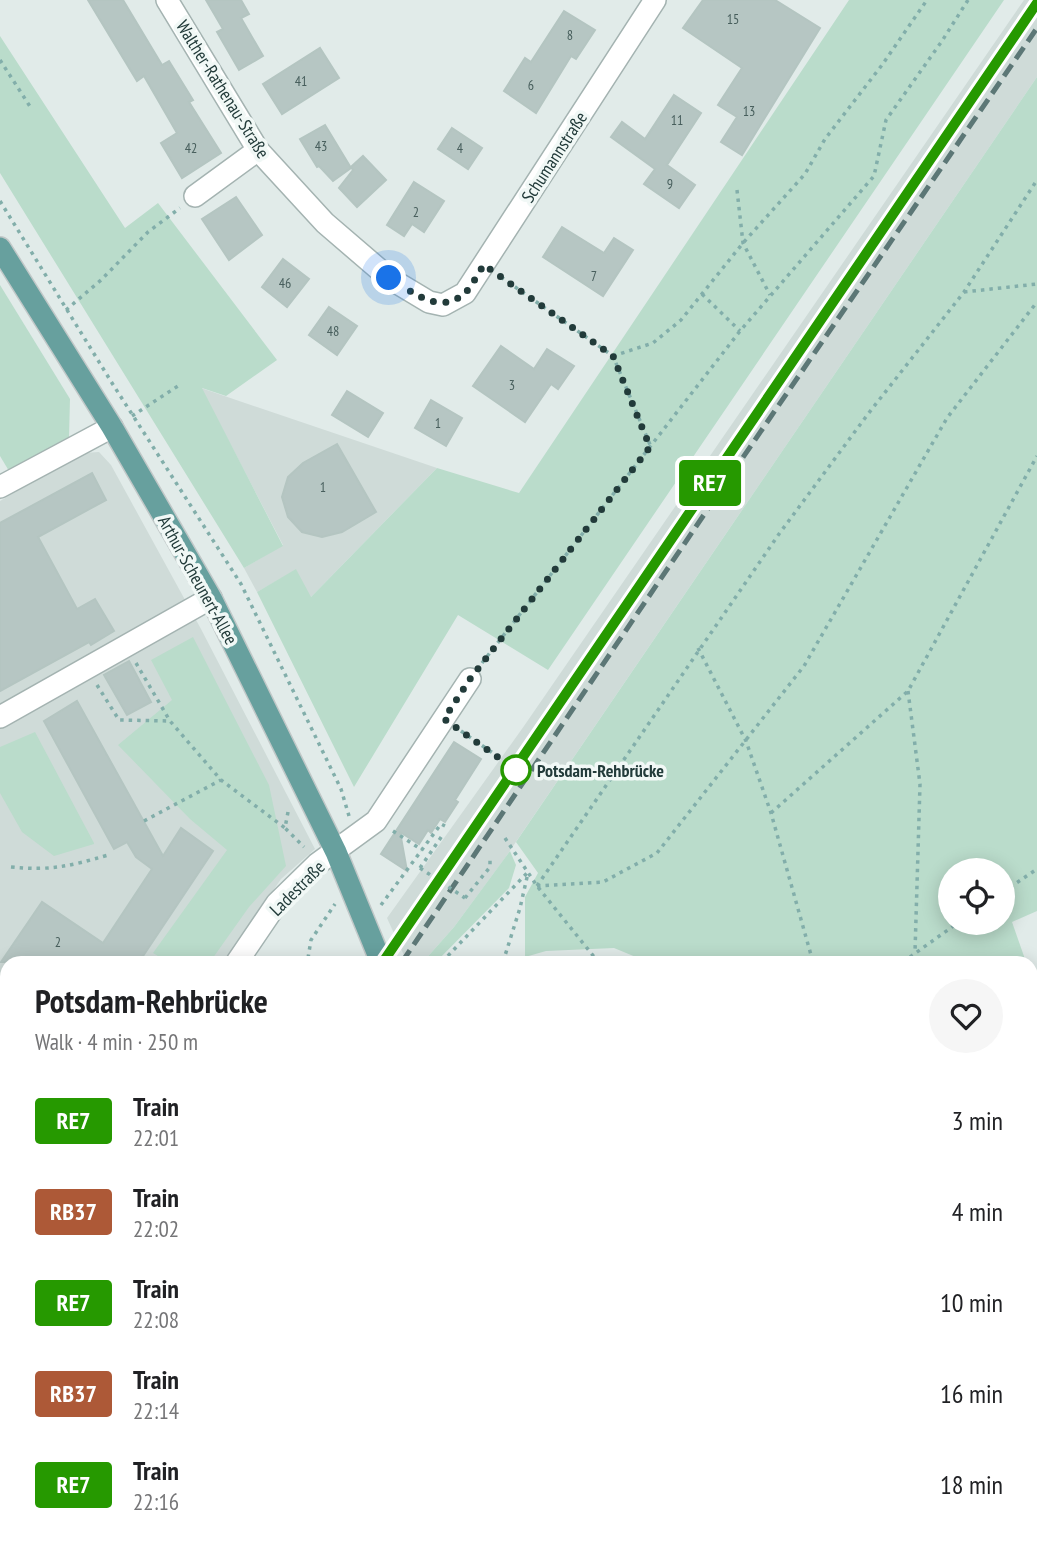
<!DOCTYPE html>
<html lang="en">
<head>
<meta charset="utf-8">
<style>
  :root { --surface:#fff; --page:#f6f6f6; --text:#202124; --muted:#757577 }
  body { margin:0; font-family:"PT Sans Narrow",sans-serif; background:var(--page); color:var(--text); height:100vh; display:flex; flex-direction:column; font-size:26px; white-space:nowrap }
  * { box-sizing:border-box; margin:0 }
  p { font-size:23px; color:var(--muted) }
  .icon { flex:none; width:38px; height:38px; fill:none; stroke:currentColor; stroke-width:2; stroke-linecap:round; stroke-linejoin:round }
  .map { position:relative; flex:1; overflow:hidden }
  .sheet { position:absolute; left:0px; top:956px; width:1038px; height:590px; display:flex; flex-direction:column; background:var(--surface); border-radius:21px 21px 0 0; box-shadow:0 4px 18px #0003 }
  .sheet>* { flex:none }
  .badge { padding:0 14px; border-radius:5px; font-size:24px; line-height:46px }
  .controls { position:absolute; left:938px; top:858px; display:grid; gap:14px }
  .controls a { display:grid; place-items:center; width:77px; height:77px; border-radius:50%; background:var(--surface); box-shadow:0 4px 18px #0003; font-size:35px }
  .you { position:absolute; width:35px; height:35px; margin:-18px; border:5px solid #fff; border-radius:50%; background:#1a73e8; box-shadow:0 0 0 10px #1a73e833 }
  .map>.badge { position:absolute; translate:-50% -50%; box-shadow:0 0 0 4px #fff }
  .round { display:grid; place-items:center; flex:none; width:74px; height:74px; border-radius:37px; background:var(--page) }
  .overview { display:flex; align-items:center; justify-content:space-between; height:119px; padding:0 35px }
  h1 { font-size:33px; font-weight:600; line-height:52px }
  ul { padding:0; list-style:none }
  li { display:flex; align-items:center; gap:21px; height:91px; padding:0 35px }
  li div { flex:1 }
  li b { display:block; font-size:26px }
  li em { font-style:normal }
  li .badge { min-width:77px; font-weight:700; text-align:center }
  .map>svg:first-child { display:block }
</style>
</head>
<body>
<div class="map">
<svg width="1037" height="1544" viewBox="0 0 1037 1544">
  <rect width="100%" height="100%" fill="#e1ebe9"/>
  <!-- built -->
  <g fill="#cfdbd8">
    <polygon points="1024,0 1037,0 1037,77 505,858 454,927 423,962 407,962 387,918 524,726"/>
    <polygon points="201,388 437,468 310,598 296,570 257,592 244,568 283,545"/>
    <polygon points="99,452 111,465 201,629 315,849 281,879 224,962 7,962 7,1278 0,1289 0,501 83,453"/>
    <polygon points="7,1315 7,1538 36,1538 32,1544 0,1544 0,1326"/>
  </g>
  <!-- green -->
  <g fill="#badccb" fill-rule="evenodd">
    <polygon points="849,0 1004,0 548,670 458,615 354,787 257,592 296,569 311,597 437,468 519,493"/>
    <polygon points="0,36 125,228 158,203 277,360 226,396 202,388 283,546 244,568 0,173"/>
    <path d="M1037,77V911L1012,922L1026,962H648L614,948L546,951L525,957V897L538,873L516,842ZM950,870H1003V922H950Z"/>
    <polygon points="0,285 70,399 69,437 9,471 0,456"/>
    <polygon points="193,637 269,785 286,866 249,907 210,962 168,962 153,953 227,850 190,819 118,745 172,700 151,660"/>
    <polygon points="35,732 94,843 94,844 54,856 22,832 0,793 0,747"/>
    <polygon points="510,851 516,865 509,888 436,962 423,962 454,927"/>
    <polygon points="1031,975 1037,999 1037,1260 1031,1264"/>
    <polygon points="38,1538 541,1538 538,1544 35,1544"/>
    <polygon points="683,1538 832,1538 834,1544 685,1544"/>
  </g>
  <!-- building -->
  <g fill="#b6c6c3" stroke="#b4c5c1" stroke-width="2">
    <polygon points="88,0 123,0 162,65 169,61 193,100 189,102 221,153 182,178 161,143 177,133 144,76 137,81"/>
    <polygon points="206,0 241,0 249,14 241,18 263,56 239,70 217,32 223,29"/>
    <polygon points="703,0 775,0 820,28 742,155 721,142 737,117 718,105 742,68 683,28"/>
    <polygon points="564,11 595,30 576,59 571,56 536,113 504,91 525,58 531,62"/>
    <polygon points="320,48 339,78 282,114 263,84"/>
    <polygon points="674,95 701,113 667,165 695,185 679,208 644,184 655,169 611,137 622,122 645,139"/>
    <polygon points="325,125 351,168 333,181 319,166 317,167 300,139"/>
    <polygon points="452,128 482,148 468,169 438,149"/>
    <polygon points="363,156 386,180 357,207 339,188 353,170 351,167"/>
    <polygon points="414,182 444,201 424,232 412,224 404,236 387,225"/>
    <polygon points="236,197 262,235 229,260 202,219"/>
    <polygon points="562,227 604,253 614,238 633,250 603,296 543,257"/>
    <polygon points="283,259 309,279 287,307 262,287"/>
    <polygon points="329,307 357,326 337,355 309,335"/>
    <polygon points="501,346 534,369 547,349 574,366 558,389 551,384 525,422 473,386"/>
    <polygon points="347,391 383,413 368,437 332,415"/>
    <polygon points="431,400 462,418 446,446 415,428"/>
    <polygon points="337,444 376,512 342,532 322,537 302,532 288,517 282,497 288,477 303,463"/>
    <polygon points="92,473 106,500 38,537 77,609 95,599 114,631 91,645 89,642 0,691 0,523"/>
    <polygon points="129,661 151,702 127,715 104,675"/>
    <polygon points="77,701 163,856 181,828 213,851 139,962 1,962 42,902 103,943 152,869 136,857 127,842 114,849 44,721"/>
    <polygon points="454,742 481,759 455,800 458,802 445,822 440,819 431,833 428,830 419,844 400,832 407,871 381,854"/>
  </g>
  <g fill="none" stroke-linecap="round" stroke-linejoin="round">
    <defs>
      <g id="minor">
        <polyline points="167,0 258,150 325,223 389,278 429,302 443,305 465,293 655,0"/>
        <polyline points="195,196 258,150"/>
        <polyline points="0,487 112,427"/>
        <polyline points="0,717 211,598"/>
        <polyline points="237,962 277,903 317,864 376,821 470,679"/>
        <polyline points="1031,1283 1037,1280"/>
        <polyline points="0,1312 7,1302"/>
        <polyline points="603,1538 603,1544"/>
        <polyline points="1002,1538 1003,1544"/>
        <polyline points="96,1544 100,1538"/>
        <polyline points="558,1544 560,1538"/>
      </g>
      <g id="major">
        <polyline points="0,248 112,427 211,598 336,852 381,962"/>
        <polyline points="578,1538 580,1544"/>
      </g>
    </defs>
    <!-- minor casing -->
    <use href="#minor" stroke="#a4b3b1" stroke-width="24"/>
    <!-- major casing -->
    <use href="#major" stroke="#c1c8c8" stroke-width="24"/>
    <!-- path -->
    <g stroke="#82aeaa" stroke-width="3.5" stroke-dasharray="3.5 5" stroke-linecap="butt">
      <polyline points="0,60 31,108"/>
      <polyline points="737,190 743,243 770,295"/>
      <polyline points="0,201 112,383 241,584 341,789 349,816"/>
      <polyline points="501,277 613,356 651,447"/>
      <polyline points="964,292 1037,284"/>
      <polyline points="702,294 740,331"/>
      <polyline points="66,310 101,280 148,232 180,208"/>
      <polyline points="613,356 653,343 681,320 743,243 805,174 825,139 882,65 927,0"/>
      <polyline points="132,416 181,384"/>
      <polyline points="698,648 746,741 771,813 813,962"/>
      <polyline points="136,663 170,721 221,780 285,828"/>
      <polyline points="482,663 740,331 874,176 886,120 942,41 968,0"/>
      <polyline points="97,685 119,720 170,721"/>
      <polyline points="908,691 920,784 915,952"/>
      <polyline points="461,731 503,760"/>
      <polyline points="288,812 285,828 304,847"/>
      <polyline points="771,813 908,691 1037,456"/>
      <polyline points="144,821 221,780"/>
      <polyline points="393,831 422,850"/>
      <polyline points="505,838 537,886 595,958"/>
      <path d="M11,867C51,871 70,866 108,855"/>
      <polyline points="420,868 444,833"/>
      <polyline points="537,886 779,534 868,414 964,292 1037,180"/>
      <polyline points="537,886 603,882 657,853 804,666 947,418 1037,302"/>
      <polyline points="1003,892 1037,869"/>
      <polyline points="465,898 490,867 490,860"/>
      <polyline points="381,905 441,824 445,826"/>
      <polyline points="308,958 311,940 335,904"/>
      <polyline points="442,962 528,872"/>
      <polyline points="503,962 520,908 528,873"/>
      <polyline points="570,962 595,958 610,962"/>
      <polyline points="903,962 959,922"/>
      <polyline points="1031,1033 1037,1034"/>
      <polyline points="1031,1323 1037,1321"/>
      <polyline points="1034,1493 1037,1492"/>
      <polyline points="424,1538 427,1544"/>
      <polyline points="692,1538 695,1544"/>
      <polyline points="852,1538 854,1544"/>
      <polyline points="920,1538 922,1544"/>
    </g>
    <!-- minor -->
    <use href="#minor" stroke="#fff" stroke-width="21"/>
    <!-- major -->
    <use href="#major" stroke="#67a09e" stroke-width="21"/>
    <!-- tram -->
    <g stroke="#5c7776" stroke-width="2">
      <polyline points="652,1538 654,1544"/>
      <polyline points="664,1538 667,1544"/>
    </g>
    <!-- rail -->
    <g stroke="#5c7776" stroke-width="5" stroke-dasharray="14 7" stroke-linecap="butt">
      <polyline points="383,962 1037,3"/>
      <polyline points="402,962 722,488 1037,28"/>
      <polyline points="0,1533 7,1523"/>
      <polyline points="11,1544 14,1538"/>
    </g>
    <!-- path-bridge -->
    <polyline stroke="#82aeaa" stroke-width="3.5" stroke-dasharray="3.5 5" stroke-linecap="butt" points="420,868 465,898"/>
  </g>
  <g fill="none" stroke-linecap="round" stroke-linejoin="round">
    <defs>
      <polyline id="line" points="383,962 1037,3"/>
    </defs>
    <!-- line casing -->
    <use href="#line" stroke="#fff" stroke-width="16"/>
    <!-- line -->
    <use href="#line" stroke="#269900" stroke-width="10"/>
    <!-- walk -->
    <path stroke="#223b3a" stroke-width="7" stroke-dasharray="0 12.6" d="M389,278C413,292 439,316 465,293C472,286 478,273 484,265L613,356L650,447L470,679L444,719L516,770"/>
  </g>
  <!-- markers -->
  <circle fill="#fff" stroke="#269900" stroke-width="3.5" cx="516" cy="770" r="14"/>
  <g text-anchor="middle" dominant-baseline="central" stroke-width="7" stroke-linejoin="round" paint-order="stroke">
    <!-- number labels -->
    <g font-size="14" fill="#475e5c">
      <text x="733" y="19">15</text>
      <text x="570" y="35">8</text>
      <text x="301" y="81">41</text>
      <text x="531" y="85">6</text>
      <text x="749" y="111">13</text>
      <text x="677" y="120">11</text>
      <text x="321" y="146">43</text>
      <text x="191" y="148">42</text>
      <text x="460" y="148">4</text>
      <text x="670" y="184">9</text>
      <text x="416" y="212">2</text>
      <text x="594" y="276">7</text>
      <text x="285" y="283">46</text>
      <text x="333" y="331">48</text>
      <text x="512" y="385">3</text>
      <text x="438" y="423">1</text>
      <text x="323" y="487">1</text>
      <text x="58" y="942">2</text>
    </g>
    <!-- street labels -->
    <g font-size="18" fill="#223b3a" stroke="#f1f8f6">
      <text transform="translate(223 89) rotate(58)">Walther-Rathenau-Straße</text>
      <text transform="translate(554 157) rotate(-57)">Schumannstraße</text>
      <text transform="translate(198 580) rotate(61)">Arthur-Scheunert-Allee</text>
      <text transform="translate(297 888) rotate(-45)">Ladestraße</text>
    </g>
    <!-- stop labels -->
    <g font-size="18" font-weight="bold" fill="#223b3a" stroke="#f1f8f6" text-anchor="start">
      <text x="537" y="770">Potsdam-Rehbrücke</text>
    </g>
  </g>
</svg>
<div class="controls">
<a><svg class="icon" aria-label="locate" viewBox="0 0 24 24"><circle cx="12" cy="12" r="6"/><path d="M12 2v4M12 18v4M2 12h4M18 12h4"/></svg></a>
</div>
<div class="you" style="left:389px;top:278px"></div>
<b class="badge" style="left:710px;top:483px;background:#269900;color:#fff">RE7</b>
<section class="sheet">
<div class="overview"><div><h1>Potsdam-Rehbrücke</h1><p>Walk · 4 min · 250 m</p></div><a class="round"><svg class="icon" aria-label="heart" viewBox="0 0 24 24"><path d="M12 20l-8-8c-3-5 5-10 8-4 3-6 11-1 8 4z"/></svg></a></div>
<ul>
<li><span class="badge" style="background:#269900;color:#fff">RE7</span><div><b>Train</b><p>22:01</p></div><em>3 min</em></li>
<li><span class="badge" style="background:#ad5937;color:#fff">RB37</span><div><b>Train</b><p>22:02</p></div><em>4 min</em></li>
<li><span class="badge" style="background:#269900;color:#fff">RE7</span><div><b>Train</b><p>22:08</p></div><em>10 min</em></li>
<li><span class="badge" style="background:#ad5937;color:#fff">RB37</span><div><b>Train</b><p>22:14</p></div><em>16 min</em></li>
<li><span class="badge" style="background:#269900;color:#fff">RE7</span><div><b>Train</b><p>22:16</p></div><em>18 min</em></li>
</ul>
</section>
</div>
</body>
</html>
